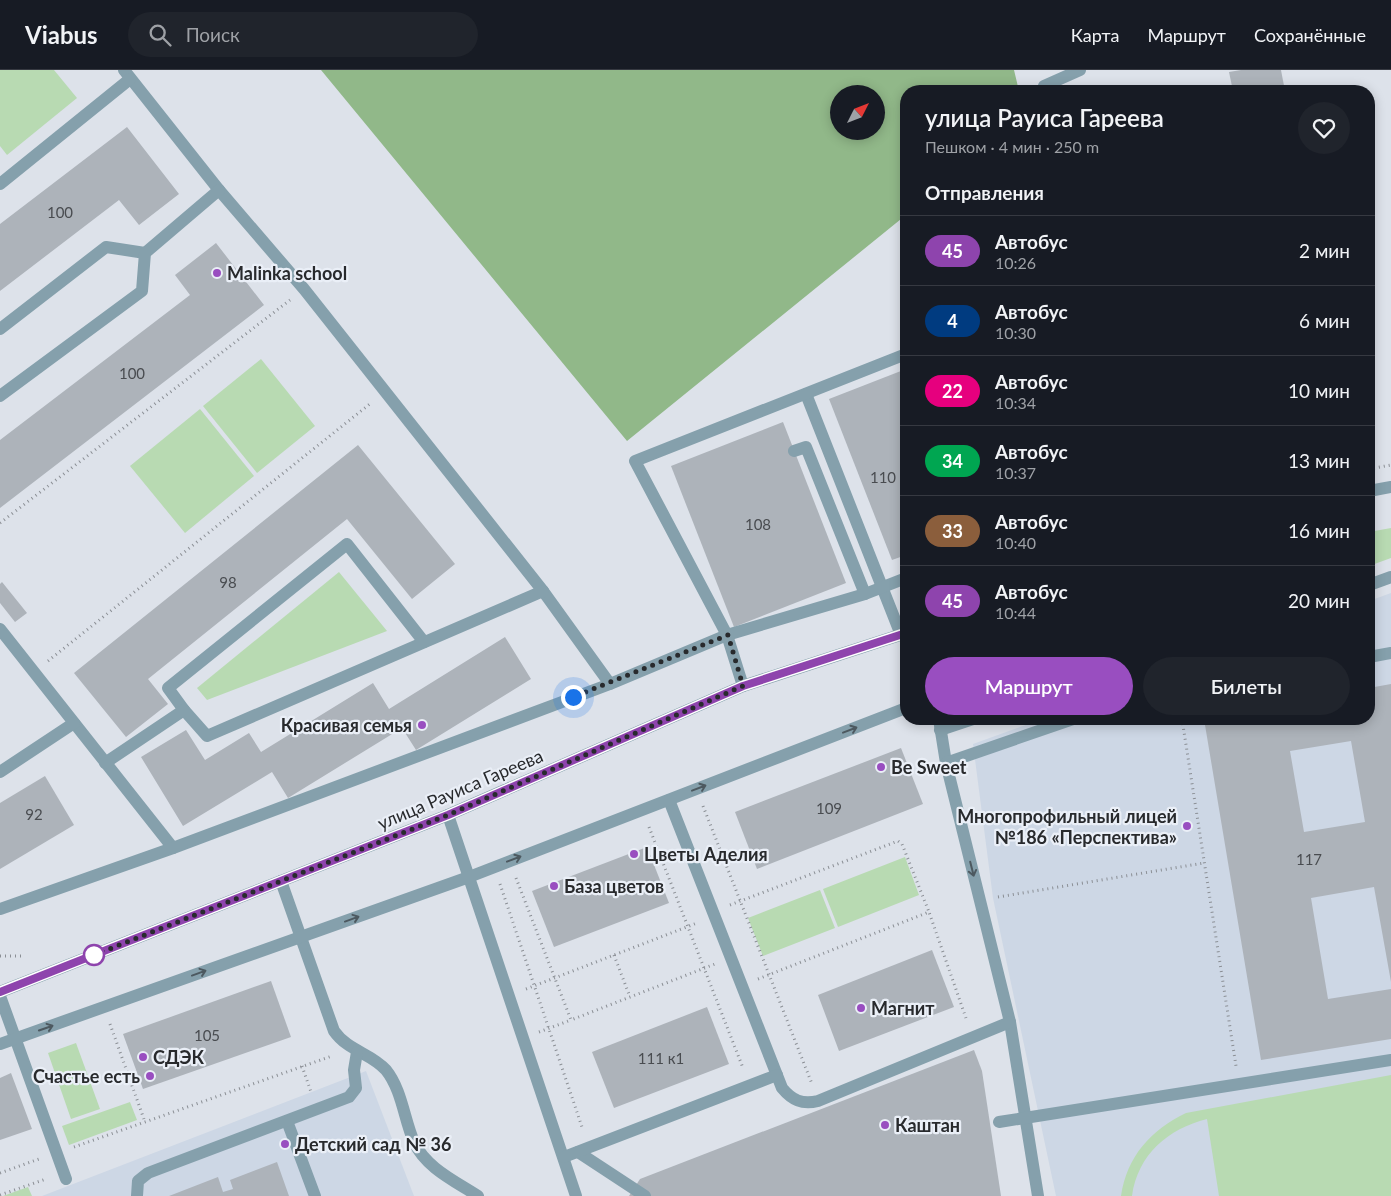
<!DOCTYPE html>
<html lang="ru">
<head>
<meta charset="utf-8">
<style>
  :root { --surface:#171b24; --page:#20242c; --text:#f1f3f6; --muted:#9ea1a6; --line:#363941; --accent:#994ec0 }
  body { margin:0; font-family:Lato,sans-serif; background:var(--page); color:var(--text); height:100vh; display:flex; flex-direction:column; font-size:19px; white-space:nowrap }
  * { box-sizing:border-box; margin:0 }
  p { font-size:16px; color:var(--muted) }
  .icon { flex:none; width:28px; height:28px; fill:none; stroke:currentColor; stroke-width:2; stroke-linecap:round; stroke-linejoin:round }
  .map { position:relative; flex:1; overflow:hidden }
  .details { position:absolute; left:900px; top:15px; width:475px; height:640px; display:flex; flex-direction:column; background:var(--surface); border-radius:20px; box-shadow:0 2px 12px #0003 }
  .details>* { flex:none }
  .badge { padding:0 10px; border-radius:16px; font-size:18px; line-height:32px }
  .needle { width:32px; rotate:48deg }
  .buttons { position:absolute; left:830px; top:15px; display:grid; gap:10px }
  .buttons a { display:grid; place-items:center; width:55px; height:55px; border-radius:50%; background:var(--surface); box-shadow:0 2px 12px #0003; font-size:25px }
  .you { position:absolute; width:25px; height:25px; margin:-12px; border:4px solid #fff; border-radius:50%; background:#1a73e8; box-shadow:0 0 0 8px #1a73e833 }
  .map>.badge { position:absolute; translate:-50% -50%; box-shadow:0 0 0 2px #fff }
  h2 { padding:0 25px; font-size:19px; line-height:45px }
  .round { display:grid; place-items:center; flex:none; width:52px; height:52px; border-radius:26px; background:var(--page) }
  .headline { display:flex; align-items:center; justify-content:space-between; height:85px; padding:0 25px }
  h1 { font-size:24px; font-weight:600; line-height:38px }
  .primary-button { display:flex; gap:10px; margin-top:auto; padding:10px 25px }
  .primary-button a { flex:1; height:58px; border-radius:30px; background:var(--accent); color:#fff; font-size:20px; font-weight:600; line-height:58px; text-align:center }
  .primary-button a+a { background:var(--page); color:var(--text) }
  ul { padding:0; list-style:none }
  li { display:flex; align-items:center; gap:15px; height:70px; padding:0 25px; border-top:1px solid var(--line) }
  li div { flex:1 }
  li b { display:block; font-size:19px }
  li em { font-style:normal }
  li .badge { min-width:55px; font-weight:700; text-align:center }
  header { display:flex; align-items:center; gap:30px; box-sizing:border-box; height:70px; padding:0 25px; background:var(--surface); border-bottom:1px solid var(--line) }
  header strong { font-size:24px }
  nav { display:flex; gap:28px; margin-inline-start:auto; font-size:18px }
  .search { width:350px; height:45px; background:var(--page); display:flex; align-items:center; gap:12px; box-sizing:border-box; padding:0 18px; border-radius:28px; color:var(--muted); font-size:19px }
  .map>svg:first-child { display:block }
</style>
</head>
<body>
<header>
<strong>Viabus</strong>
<div class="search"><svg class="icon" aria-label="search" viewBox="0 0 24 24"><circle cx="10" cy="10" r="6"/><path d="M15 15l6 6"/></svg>Поиск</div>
<nav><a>Карта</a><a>Маршрут</a><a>Сохранённые</a></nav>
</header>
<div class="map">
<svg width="1391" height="1126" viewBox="0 0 1391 1126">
  <rect width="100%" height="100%" fill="#dde2ea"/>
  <!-- built -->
  <g fill="#cdd7e5">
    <polygon points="1391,523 1391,1126 1056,1126 993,828 973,674 1042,649 1369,649 1369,531"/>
    <polygon points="366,1001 414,1126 42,1126"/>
  </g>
  <!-- green -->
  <g fill="#b8dab2">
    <polygon points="0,0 54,0 77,28 7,85 0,76"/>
    <polygon points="261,289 315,356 257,403 203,336"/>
    <polygon points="200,339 254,406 185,463 130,396"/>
    <polygon points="1391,458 1391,488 1369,496 1369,462"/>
    <polygon points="339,502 387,561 207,630 197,618"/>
    <polygon points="905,787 919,825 838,857 823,819"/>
    <polygon points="820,820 835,858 763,886 748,848"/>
    <polygon points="76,973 100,1039 71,1049 48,983"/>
    <path d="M1391,1005V1126H1219L1207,1049C1168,1059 1138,1084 1132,1126H1121C1127,1086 1151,1060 1186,1043Z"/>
    <polygon points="130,1032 137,1050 69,1075 62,1056"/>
    <polygon points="28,1117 32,1126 3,1126"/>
  </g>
  <!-- forest -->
  <path fill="#91b889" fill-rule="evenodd" d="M321,0H1014L1019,21H906V145L627,371ZM839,24H876V61H839Z"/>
  <!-- building -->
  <g fill="#adb3ba" fill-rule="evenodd">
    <polygon points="1241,0 1281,0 1285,21 1233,21 1229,2"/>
    <polygon points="127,57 179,124 139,155 119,130 0,221 0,154"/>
    <polygon points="216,173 264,235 0,438 0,370 190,225 175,205"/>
    <polygon points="906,299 906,485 892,490 829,329"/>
    <polygon points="783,352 846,513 734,557 671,396"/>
    <polygon points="358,375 455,494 412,529 347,449 148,609 168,634 126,667 74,603"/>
    <polygon points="2,512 27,543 15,552 0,533 0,514"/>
    <polygon points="505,567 531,609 416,680 402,658 288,728 272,702 183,756 141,687 186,660 205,690 249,663 261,682 373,613 389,639"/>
    <path d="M1391,614V912L1374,817L1311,828L1328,929L1391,919V969L1261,990L1204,649H1369V618ZM1351,671L1365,752L1304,762L1290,681Z"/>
    <polygon points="901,678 923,734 757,799 735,742"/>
    <polygon points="45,706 74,755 0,799 0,733"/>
    <polygon points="647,777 669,833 554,877 532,821"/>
    <polygon points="932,880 954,937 839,981 818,925"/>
    <polygon points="271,911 291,967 143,1019 123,964"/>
    <polygon points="707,937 729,994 614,1038 592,982"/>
    <polygon points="974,980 982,1001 1001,1126 629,1126 640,1109"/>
    <polygon points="11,1003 32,1059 0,1070 0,1008"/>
    <polygon points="277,1092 289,1126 169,1126 218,1107 223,1122 233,1119 230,1110"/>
  </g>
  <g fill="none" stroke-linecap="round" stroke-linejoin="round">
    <!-- path -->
    <g stroke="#8b8f95" stroke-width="3" stroke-dasharray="1 4" stroke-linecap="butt">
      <polyline points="1369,399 1391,395"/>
      <polyline points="0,453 290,230"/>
      <polyline points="48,591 371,333"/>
      <polyline points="1182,649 1236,996"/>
      <polyline points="703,736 812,1014"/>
      <polyline points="649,757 743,998"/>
      <polyline points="516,808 571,950 715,894"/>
      <polyline points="500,814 583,1060"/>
      <polyline points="998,827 1204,793"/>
      <polyline points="730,835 898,771 902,774 929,842"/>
      <polyline points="614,885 630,927"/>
      <polyline points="0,886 24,886"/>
      <polyline points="758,909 929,842 967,951"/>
      <polyline points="526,919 697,853"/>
      <polyline points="110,954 145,1052"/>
      <polyline points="539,962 571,950"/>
      <polyline points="302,996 311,1022"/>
      <polyline points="74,1077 332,986"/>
      <polyline points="0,1103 39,1089"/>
      <polyline points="0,1125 46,1109"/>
    </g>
    <!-- service -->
    <g stroke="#85a0ac" stroke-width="12">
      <polyline points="124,0 219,120 304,219 543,521 610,614"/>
      <polyline points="1044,16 1080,0"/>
      <polyline points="0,114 130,9"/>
      <polyline points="0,259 106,177 145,183"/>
      <polyline points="806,324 901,565"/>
      <polyline points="0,326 142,221 145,183 219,120"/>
      <polyline points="794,381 806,377 865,524"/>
      <polyline points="1369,515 1391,507"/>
      <polyline points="0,559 173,778"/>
      <polyline points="1369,587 1391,583"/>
      <polyline points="743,616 727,565 635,391 906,284"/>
      <polyline points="184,640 168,618 347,474 424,572"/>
      <polyline points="939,649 946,693 1010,952 1038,1126"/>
      <polyline points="940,660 973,649"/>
      <polyline points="105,693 184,640 207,666 543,521"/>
      <polyline points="946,693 1073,649"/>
      <polyline points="0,702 74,653"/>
      <path d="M669,730L782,1018C792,1030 802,1035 818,1031L1010,952"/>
      <polyline points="448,745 576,1126"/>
      <path d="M281,811L334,961C348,981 371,983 386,1000C402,1020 404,1049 414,1072C426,1098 455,1111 478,1126"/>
      <polyline points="0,839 173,778 610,614 727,565 865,524 906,508"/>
      <polyline points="0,926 66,1109"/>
      <polyline points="0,974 469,807 906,638"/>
      <polyline points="287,1051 315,1126"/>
      <polyline points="999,1052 1391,990"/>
      <polyline points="578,1082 645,1126"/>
      <polyline points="564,1087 777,1005"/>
      <polyline points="137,1126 138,1111 148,1103 349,1027 356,1018 354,1000 357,982"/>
    </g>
    <!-- tertiary -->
    <g stroke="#85a0ac" stroke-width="12">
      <polyline points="1369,421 1391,417"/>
      <polyline points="0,922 448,745 743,616 906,563"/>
    </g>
  </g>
  <!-- one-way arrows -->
  <defs><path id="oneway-shaft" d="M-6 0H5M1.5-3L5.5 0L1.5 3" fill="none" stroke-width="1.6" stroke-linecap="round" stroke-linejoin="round" transform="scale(1.25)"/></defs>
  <g stroke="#4d5960">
    <use href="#oneway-shaft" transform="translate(850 660) rotate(-21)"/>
    <use href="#oneway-shaft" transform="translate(699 718) rotate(-21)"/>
    <use href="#oneway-shaft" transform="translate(514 789) rotate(-21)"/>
    <use href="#oneway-shaft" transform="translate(972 799) rotate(76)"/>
    <use href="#oneway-shaft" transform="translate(352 849) rotate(-20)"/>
    <use href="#oneway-shaft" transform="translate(199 903) rotate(-20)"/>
    <use href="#oneway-shaft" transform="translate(46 958) rotate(-19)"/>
  </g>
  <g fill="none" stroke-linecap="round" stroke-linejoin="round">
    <defs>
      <polyline id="line" points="0,922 448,745 743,616 906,563"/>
    </defs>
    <!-- line casing -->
    <use href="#line" stroke="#fff" stroke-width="11"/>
    <!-- line -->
    <use href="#line" stroke="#8e44ad" stroke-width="8"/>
    <!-- walk -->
    <polyline stroke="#282a2d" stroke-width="5" stroke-dasharray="0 9" points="94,885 448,745 743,616 728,565 573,627"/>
  </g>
  <!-- markers -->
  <g fill="#994ec0" stroke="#eaeff7" stroke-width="2">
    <circle cx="217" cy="203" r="5"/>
    <circle cx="422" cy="655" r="5"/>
    <circle cx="881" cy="697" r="5"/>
    <circle cx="1187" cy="756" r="5"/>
    <circle cx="634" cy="784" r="5"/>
    <circle cx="554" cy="816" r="5"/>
    <circle cx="861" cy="938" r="5"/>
    <circle cx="143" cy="987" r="5"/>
    <circle cx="150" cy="1006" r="5"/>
    <circle cx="885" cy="1055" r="5"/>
    <circle cx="285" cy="1074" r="5"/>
  </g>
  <circle fill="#fff" stroke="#8e44ad" stroke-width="2.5" cx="94" cy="885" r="10"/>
  <g text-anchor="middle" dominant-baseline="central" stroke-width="4.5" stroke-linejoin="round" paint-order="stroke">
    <!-- number labels -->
    <g font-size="15" fill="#494c50">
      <text x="60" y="142">100</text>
      <text x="132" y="303">100</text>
      <text x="883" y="407">110</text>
      <text x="758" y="454">108</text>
      <text x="228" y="512">98</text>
      <text x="829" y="738">109</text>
      <text x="34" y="744">92</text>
      <text x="1309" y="789">117</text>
      <text x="207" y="965">105</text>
      <text x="661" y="988">111 к1</text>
    </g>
    <!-- poi labels -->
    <g font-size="18" font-weight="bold" fill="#282a2d" stroke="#eaeff7" text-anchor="start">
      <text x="227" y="203">Malinka school</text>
      <text x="412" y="655" text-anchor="end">Красивая семья</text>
      <text x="891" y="697">Be Sweet</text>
      <text x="1177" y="746" text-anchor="end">Многопрофильный лицей<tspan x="1177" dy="21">№186 «Перспектива»</tspan></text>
      <text x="644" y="784">Цветы Аделия</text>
      <text x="564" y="816">База цветов</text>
      <text x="871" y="938">Магнит</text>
      <text x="153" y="987">СДЭК</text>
      <text x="140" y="1006" text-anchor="end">Счастье есть</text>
      <text x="895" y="1055">Каштан</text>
      <text x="295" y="1074">Детский сад № 36</text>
    </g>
    <!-- street labels -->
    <g font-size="18" fill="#282a2d" stroke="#eaeff7">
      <text transform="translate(460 719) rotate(-23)">улица Рауиса Гареева</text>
    </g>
  </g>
</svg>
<div class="buttons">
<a><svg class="needle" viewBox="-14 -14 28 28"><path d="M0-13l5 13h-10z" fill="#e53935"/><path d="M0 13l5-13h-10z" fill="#9ea1a6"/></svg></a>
</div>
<div class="you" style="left:573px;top:627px"></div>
<section class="details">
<div class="headline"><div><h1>улица Рауиса Гареева</h1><p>Пешком · 4 мин · 250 m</p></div><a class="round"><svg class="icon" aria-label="heart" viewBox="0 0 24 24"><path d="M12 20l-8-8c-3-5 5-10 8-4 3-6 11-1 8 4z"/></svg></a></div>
<h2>Отправления</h2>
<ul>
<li><span class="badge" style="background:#8e44ad;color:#fff">45</span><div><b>Автобус</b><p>10:26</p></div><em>2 мин</em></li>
<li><span class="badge" style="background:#003b80;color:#fff">4</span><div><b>Автобус</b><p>10:30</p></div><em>6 мин</em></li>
<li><span class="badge" style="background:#e6007e;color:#fff">22</span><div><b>Автобус</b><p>10:34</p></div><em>10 мин</em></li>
<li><span class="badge" style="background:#00a651;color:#fff">34</span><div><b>Автобус</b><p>10:37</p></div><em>13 мин</em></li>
<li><span class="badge" style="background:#8b5e3c;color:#fff">33</span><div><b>Автобус</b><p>10:40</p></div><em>16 мин</em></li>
<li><span class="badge" style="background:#8e44ad;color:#fff">45</span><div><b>Автобус</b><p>10:44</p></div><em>20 мин</em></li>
</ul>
<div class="primary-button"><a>Маршрут</a><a>Билеты</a></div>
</section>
</div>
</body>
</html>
